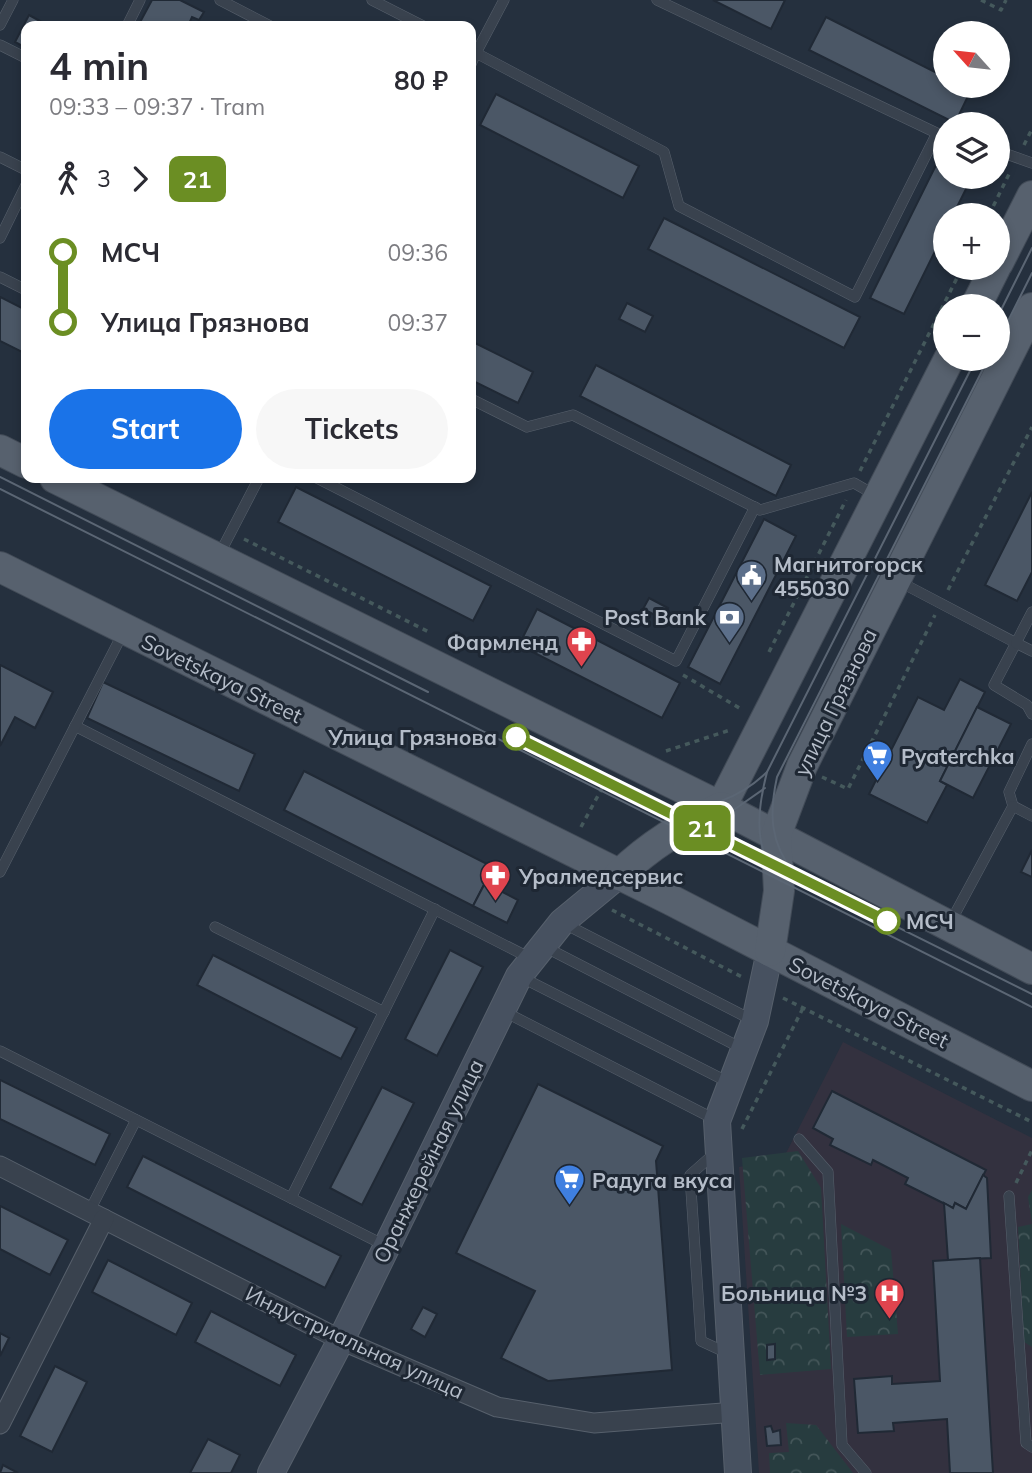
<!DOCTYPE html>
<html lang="en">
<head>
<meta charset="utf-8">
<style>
  :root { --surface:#fff; --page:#f7f7f7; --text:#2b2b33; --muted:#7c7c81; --accent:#1a73e8 }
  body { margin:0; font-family:Mulish,sans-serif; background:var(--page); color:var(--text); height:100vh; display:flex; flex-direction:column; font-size:26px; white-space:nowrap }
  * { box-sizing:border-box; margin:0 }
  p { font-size:23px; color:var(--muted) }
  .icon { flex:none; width:38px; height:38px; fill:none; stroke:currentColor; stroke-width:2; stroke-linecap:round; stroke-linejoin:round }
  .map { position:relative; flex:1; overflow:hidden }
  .sheet { position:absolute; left:21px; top:21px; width:455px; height:462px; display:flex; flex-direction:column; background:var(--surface); border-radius:14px; box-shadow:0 4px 10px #0003 }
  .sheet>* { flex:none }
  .badge { padding:0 14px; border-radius:10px; font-size:24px; line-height:46px }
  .needle { width:46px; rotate:297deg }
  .buttons { position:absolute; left:933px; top:21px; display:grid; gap:14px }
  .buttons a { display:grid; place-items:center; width:77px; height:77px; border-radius:50%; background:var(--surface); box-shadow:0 4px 10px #0003; font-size:35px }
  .map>.badge { position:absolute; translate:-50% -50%; box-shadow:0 0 0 4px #fff }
  .legs { display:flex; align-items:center; gap:10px; height:77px; padding:0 28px; font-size:23px }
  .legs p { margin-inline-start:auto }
  .summary { display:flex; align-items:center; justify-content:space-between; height:119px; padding:0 28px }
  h1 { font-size:38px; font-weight:700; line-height:52px }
  .action { display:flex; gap:14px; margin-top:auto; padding:14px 28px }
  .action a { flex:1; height:80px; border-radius:42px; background:var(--accent); color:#fff; font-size:28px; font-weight:700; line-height:80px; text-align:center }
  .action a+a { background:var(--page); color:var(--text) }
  ul { padding:0 28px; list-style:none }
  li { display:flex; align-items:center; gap:24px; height:70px; font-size:26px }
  li i { display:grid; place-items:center; width:10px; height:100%; margin:0 9px; background:currentColor }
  li i::after { content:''; width:18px; height:18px; margin:-9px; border:5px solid; border-radius:50%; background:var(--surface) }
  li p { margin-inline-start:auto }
  li:first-child i { background:linear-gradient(#0000 50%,currentColor 0) }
  li:last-child i { background:linear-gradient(currentColor 50%,#0000 0) }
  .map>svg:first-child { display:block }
</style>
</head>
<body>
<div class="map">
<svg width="1032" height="1473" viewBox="0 0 1032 1473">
  <defs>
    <pattern id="forest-crowns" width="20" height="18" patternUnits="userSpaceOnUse" patternTransform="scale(1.75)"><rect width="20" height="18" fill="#273c3f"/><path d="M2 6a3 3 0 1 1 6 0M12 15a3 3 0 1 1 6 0" fill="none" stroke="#445659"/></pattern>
  </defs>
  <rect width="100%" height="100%" fill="#25303e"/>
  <!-- medical -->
  <polygon fill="#33313f" points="843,1042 1032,1138 1032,1473 759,1473 739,1167 783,1159"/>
  <!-- forest -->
  <g fill="url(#forest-crowns)">
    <polygon points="798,1151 821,1188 831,1369 760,1375 742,1158"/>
    <polygon points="1032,1190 1032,1347 1024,1342 1018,1227 1032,1224 1028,1197"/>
    <polygon points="841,1224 891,1250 898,1334 847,1337"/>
    <polygon points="786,1423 816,1425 853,1473 770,1473 769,1453 789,1452"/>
  </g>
  <!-- building -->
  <g fill="#4b5766" stroke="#202935" stroke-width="2">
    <polygon points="152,0 180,0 204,12 199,20 192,17 188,26 138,26"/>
    <polygon points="713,0 785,0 771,29"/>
    <polygon points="29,15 49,26 26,26 26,48 15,42"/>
    <polygon points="826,17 945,77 945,86 962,86 971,90 955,123 809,50"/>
    <polygon points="496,94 639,166 623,198 480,125"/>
    <polygon points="944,149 945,177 972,177 953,215 945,215 945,231 904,314 870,298"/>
    <polygon points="664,218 860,317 844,348 648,249"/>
    <polygon points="0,297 26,310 26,354 0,341"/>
    <polygon points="627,303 653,316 645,332 619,319"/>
    <polygon points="471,341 533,372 518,403 471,380"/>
    <polygon points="596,365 791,465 776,496 580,396"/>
    <polygon points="296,487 491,586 473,621 278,522"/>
    <polygon points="1032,492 1032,572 1017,601 985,585"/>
    <polygon points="764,519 796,536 720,684 688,667"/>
    <polygon points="649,598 668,608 663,619 643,609"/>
    <polygon points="537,609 680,683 662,718 519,645"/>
    <polygon points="0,665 53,692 35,728 15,717 0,746"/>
    <polygon points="960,679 985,692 940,781 947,785 927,823 869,794 918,697 944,710"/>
    <polygon points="103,682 255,754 239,791 87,718"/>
    <polygon points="977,707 1011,724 973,798 940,781"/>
    <polygon points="304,771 493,867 473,906 284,810"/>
    <polygon points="1032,850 1032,877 1021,872"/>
    <polygon points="485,883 518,900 507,923 473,906"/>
    <polygon points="450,950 483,967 437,1056 405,1039"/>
    <polygon points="213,955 357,1028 341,1059 197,985"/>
    <polygon points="0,1080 110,1134 95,1165 0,1119"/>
    <polygon points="538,1084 663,1146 656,1161 672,1370 548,1381 501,1358 535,1291 456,1253"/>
    <polygon points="382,1087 414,1103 362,1205 330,1188"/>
    <polygon points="832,1091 986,1170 966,1209 955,1203 953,1208 905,1184 908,1178 873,1160 871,1165 830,1145 833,1139 813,1128"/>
    <polygon points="143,1156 341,1256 325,1288 127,1187"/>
    <polygon points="983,1175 987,1178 991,1258 948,1260 944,1203 953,1208 955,1203 966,1209"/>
    <polygon points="0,1206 68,1240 50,1275 0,1249"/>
    <polygon points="980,1258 993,1473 950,1473 947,1419 893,1423 894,1431 858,1433 854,1379 892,1376 892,1384 940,1381 933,1261"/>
    <polygon points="108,1260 192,1303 176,1335 92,1292"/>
    <polygon points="423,1307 437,1314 425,1337 411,1329"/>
    <polygon points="211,1311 296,1355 280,1386 195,1342"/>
    <polygon points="0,1333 9,1338 0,1356"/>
    <polygon points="775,1344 775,1359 767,1360 767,1345"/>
    <polygon points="55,1366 87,1382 52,1452 20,1436"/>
    <polygon points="771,1426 773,1432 780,1430 781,1445 767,1446 765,1427"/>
    <polygon points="208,1439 240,1455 231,1473 190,1473"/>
    <polygon points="3,1465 18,1473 0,1473"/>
  </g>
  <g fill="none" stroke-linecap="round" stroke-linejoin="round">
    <defs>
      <g id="service">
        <polyline points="220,0 270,26"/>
        <polyline points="372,0 423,26"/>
        <polyline points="657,0 945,137"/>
        <polyline points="0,25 13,0"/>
        <polyline points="127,26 140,0"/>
        <polyline points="0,45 26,58"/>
        <polyline points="471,51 476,53 504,0"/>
        <polyline points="471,64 476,53 664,152 679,206 855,297 936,135"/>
        <polyline points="998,151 1032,163"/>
        <polyline points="0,157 26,170"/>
        <polyline points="0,238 26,185"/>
        <polyline points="0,277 26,290"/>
        <polyline points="471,399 527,427 573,415 760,510 854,483 875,495"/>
        <polyline points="317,478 676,661 755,507"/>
        <polyline points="219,555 259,478"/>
        <polyline points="900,582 1016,643 994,685 1027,705 1032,714"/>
        <polyline points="1032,612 1016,643 1032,651"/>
        <polyline points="75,726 530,958"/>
        <polyline points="1032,744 1009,792 1013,806 1032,816"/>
        <polyline points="0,872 123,633"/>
        <polyline points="950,923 1013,806"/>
        <polyline points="565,924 754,1021"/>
        <polyline points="215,927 384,1012"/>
        <polyline points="545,947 743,1049"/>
        <polyline points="519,976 730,1083"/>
        <polyline points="505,1012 716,1120"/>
        <polyline points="0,1051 386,1246"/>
        <polyline points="799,1139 828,1172 842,1445 866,1473"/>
        <polyline points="716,1152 690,1175 701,1341 727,1353"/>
        <polyline points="1009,1196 1026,1443 1032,1447"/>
        <polyline points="291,1198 435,909"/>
        <polyline points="89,1212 136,1120"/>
      </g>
      <g id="minor">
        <polyline points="0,1166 341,1340 497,1407 594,1423 736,1412"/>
        <polyline points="0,1424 104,1219"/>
      </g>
      <g id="secondary">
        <polyline points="271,1473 341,1340 519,976 562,922 619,875"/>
        <polyline points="738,1473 717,1121 755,1021 770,951"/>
      </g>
      <g id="primary">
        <polyline points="998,263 1032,196"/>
        <polyline points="976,306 995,268"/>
        <polyline points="0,450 26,463"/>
        <polyline points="55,478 721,807 949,359"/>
        <polyline points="0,567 671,900 1032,1086"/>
        <path d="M619,875C650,845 682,826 721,807L1032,969"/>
        <polyline points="770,951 779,891 776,835 802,766 1032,308"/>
      </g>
    </defs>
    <!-- service casing -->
    <use href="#service" stroke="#57606c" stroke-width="11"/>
    <!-- minor casing -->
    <use href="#minor" stroke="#57606c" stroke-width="21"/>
    <!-- secondary casing -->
    <use href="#secondary" stroke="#57606c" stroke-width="28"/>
    <!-- primary casing -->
    <use href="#primary" stroke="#424b57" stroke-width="32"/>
    <!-- path -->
    <g stroke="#45595c" stroke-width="3.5" stroke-dasharray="5 5" stroke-linecap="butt">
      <polyline points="981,0 1001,10 1006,0"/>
      <polyline points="1024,145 1032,129"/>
      <polyline points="989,215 1011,170"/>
      <polyline points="860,471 962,268"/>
      <polyline points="244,539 431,633"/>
      <polyline points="948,590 1032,427"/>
      <polyline points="769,652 846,500"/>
      <polyline points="683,675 741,709"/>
      <polyline points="666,751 730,730"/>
      <polyline points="822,777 848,789 935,615"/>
      <polyline points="581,827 607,779"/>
      <polyline points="556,878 569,886"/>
      <polyline points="612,910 742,977"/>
      <polyline points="783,998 1032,1122"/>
      <polyline points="742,1129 803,1008"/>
      <polyline points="1016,1183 1032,1150"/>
    </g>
    <!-- service -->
    <use href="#service" stroke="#39424e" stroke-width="10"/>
    <!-- minor -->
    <use href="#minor" stroke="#39424e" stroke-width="19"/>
    <!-- secondary -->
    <use href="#secondary" stroke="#475160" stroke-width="26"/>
    <!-- primary -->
    <use href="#primary" stroke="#57616e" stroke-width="30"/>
    <!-- tram -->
    <g stroke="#5b6674" stroke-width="2">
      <polyline points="998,316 1032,248"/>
      <polyline points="998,341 1032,273"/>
      <polyline points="0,477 428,692"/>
      <polyline points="0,489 1032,1007"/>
      <polyline points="518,738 1032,994"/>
      <path d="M668,808C705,811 740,798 767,772"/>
      <polyline points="682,821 735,809 765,788"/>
      <path d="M773,867C752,844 760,799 767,772L976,359"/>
      <path d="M794,873C770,843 769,814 777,777L988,359"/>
    </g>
  </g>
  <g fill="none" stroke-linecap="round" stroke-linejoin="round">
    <defs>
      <polyline id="line-1" points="516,737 887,921"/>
    </defs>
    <!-- line-1 casing -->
    <use href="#line-1" stroke="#fff" stroke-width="16"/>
    <!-- line-1 -->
    <use href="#line-1" stroke="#6b8e23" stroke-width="10"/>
  </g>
  <!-- icons -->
  <defs>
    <symbol id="civic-pin" viewBox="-11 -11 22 30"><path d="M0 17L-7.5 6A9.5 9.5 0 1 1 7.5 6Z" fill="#5c6f8a" stroke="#1e2733"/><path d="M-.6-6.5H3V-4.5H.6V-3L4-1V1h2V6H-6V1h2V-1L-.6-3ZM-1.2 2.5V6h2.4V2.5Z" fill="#fff"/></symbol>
    <symbol id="bank-pin" viewBox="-11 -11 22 30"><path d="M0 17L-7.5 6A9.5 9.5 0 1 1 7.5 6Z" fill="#5c6f8a" stroke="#1e2733"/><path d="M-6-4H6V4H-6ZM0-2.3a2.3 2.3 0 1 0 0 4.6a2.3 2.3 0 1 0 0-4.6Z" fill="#fff"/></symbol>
    <symbol id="pharmacy-pin" viewBox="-11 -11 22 30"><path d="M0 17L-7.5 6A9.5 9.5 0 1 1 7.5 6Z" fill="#e0444e" stroke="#1e2733"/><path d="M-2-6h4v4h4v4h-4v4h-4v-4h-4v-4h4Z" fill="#fff"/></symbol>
    <symbol id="supermarket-pin" viewBox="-11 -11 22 30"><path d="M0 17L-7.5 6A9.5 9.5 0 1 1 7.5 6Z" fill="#3f7fe0" stroke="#1e2733"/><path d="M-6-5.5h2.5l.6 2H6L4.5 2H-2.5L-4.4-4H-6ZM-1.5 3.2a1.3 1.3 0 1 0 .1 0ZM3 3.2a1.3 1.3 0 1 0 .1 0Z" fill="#fff"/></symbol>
    <symbol id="hospital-pin" viewBox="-11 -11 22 30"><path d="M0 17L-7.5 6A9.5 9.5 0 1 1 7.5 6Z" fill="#e0444e" stroke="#1e2733"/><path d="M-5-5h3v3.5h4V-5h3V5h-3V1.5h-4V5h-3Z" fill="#fff"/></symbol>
  </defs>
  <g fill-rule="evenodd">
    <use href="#civic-pin" x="734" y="558" width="35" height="47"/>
    <use href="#bank-pin" x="712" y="600" width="35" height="47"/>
    <use href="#pharmacy-pin" x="564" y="624" width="35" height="47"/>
    <use href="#supermarket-pin" x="860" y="738" width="35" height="47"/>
    <use href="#pharmacy-pin" x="478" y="858" width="35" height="47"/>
    <use href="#supermarket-pin" x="552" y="1162" width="35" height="47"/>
    <use href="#hospital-pin" x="872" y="1276" width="35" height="47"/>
  </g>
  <!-- markers -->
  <g fill="#fff" stroke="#6b8e23" stroke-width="3.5">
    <circle cx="516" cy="737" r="12"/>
    <circle cx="887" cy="921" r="12"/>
  </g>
  <g text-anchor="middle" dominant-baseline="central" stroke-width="6" stroke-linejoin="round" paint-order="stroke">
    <!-- poi labels -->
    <g font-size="21" font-weight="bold" fill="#b5bdc9" stroke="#1e2733" text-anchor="start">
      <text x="774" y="564">Магнитогорск<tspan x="774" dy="24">455030</tspan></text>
      <text x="706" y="617" text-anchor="end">Post Bank</text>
      <text x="558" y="642" text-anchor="end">Фармленд</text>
      <text x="901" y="756">Pyaterchka</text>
      <text x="519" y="876">Уралмедсервис</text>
      <text x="592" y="1180">Радуга вкуса</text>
      <text x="867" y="1293" text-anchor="end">Больница №3</text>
    </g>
    <!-- street labels -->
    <g font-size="21" fill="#b5bdc9" stroke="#1e2733">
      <text transform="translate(222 678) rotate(26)">Sovetskaya Street</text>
      <text transform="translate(835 702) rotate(-64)">улица Грязнова</text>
      <text transform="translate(869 1002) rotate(27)">Sovetskaya Street</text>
      <text transform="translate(428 1161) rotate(-64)">Оранжерейная улица</text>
      <text transform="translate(355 1342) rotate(25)">Индустриальная улица</text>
    </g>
    <!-- stop labels -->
    <g font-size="21" font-weight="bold" fill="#b5bdc9" stroke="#1e2733" text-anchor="end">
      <text x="497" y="737">Улица Грязнова</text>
      <text x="906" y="921" text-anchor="start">МСЧ</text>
    </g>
  </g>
</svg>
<div class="buttons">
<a><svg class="needle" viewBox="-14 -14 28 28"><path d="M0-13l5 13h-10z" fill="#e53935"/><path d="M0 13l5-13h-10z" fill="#7c7c81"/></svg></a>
<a><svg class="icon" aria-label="layers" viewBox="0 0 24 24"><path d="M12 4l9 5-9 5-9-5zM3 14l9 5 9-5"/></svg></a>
<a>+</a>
<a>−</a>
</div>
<b class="badge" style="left:702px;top:828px;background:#6b8e23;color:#fff">21</b>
<section class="sheet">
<div class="summary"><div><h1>4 min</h1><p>09:33 – 09:37 · Tram</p></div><b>80 ₽</b></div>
<div class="legs"><svg class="icon" aria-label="walk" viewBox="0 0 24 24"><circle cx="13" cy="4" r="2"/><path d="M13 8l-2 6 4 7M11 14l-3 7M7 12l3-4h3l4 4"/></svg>3<svg class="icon" aria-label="forward" viewBox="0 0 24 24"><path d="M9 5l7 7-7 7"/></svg><b class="badge" style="background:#6b8e23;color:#fff">21</b></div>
<ul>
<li><i style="color:#6b8e23"></i><b>МСЧ</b><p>09:36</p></li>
<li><i style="color:#6b8e23"></i><b>Улица Грязнова</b><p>09:37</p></li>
</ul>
<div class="action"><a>Start</a><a>Tickets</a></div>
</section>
</div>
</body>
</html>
